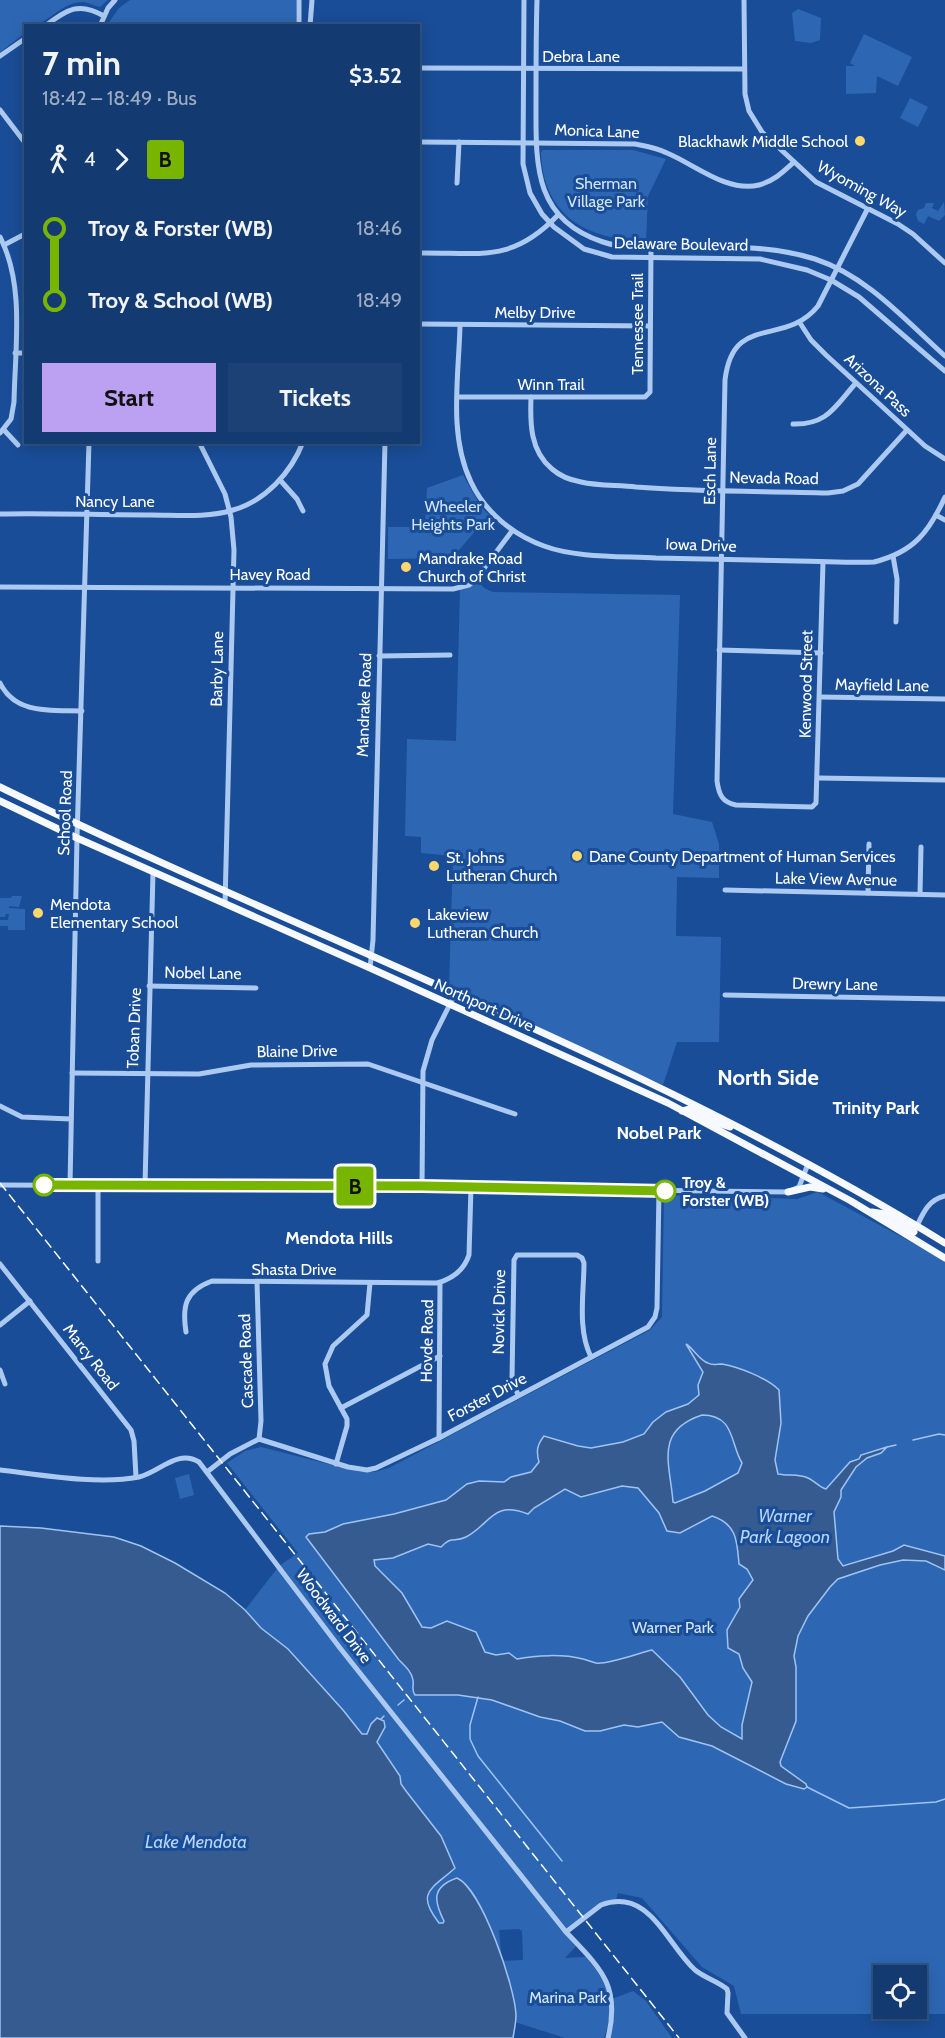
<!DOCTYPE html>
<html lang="en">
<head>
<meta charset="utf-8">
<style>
  :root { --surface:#133a71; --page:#1c4176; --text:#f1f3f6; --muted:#9dadc3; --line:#325484; --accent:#bca0f2 }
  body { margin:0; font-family:Cabin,sans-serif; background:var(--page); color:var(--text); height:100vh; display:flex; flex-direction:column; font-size:22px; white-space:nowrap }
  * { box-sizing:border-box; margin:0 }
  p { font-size:20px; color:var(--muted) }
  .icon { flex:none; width:33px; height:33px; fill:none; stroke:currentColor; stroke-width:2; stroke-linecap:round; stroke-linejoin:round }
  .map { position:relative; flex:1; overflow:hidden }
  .sheet { position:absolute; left:24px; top:24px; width:396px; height:420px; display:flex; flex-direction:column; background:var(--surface); border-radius:0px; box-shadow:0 3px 15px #0003,0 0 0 2px var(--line) }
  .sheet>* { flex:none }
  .badge { padding:0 12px; border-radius:4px; font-size:21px; line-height:39px }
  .controls { position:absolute; left:873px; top:1965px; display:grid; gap:12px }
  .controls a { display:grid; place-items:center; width:54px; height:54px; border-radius:0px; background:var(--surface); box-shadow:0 3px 15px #0003,0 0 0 2px var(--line); font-size:30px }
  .map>.badge { position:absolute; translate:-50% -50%; box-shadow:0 0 0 3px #fff }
  .legs { display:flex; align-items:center; gap:9px; height:66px; padding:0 18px; font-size:20px }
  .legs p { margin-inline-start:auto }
  .summary { display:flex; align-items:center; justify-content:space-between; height:102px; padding:0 18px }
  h1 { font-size:33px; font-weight:700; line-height:45px }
  .cta { display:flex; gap:12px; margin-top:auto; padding:12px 18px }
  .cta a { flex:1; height:69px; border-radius:0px; background:var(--accent); color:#111; font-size:24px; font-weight:700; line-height:69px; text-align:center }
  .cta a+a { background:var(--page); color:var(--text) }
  ul { padding:0 18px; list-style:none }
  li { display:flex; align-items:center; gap:21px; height:72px; font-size:22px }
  li i { display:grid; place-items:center; width:9px; height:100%; margin:0 8px; background:currentColor }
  li i::after { content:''; width:15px; height:15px; margin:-8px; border:4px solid; border-radius:50%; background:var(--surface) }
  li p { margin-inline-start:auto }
  li:first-child i { background:linear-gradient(#0000 50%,currentColor 0) }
  li:last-child i { background:linear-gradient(currentColor 50%,#0000 0) }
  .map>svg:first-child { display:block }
</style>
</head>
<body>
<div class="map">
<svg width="945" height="2038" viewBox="0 0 945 2038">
  <rect width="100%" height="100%" fill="#194d97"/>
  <!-- green -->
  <g fill="#2d67b4" fill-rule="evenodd">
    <path d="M0,0H108L100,7C94,6 88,2 82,2C60,2 49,26 26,26L25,33L0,52Z"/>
    <polygon points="130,0 296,0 296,25 107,25 119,8"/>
    <polygon points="798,9 821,18 820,40 811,43 795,41 792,13"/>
    <polygon points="864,34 912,57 898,86 877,76 876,93 846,94 846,66 855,66 850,63"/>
    <polygon points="910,98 928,107 918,127 900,118"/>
    <path d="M543,150H633L666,159L648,196L646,241C587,240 543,216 541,152Z"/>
    <polygon points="944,202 945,215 939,221 928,216 924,224 918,221 916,214 918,210 924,208 926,203 934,203 932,208 938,211"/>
    <polygon points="463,475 481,507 489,515 452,558 388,559 388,527 425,527 427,488"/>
    <polygon points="476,579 484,588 493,592 680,595 673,814 712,822 719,844 719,878 677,877 676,936 721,937 719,1042 677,1042 663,1085 449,987 453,856 421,853 421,837 405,836 407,739 456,741 460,588"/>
    <polygon points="12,896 22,896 19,907 9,906 9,908 25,909 25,930 8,930 8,926 0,926 0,920 8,920 9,914 6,914 5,917 0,917 0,898 11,898"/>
    <path d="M818,1192L926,1250L945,1262V2014H741L734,1986L702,1967L642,1898L618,1893L616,1900L608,1902L566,1932L578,1944L565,1958L586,1957C609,1984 616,2003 604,2038H565L515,2022C513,1990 487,1891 457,1878L451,1880L437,1893L444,1921L442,1924H440C421,1899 426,1887 452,1871L453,1862L414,1801L406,1791L401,1784L400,1775L377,1742L385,1727L371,1724L367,1734L362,1735L343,1710L288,1649L261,1628L245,1610L279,1566L298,1553L227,1463L245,1451L261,1447L360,1472H375L389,1468L650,1330L662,1317L664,1195L797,1199ZM519,1929L522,1931L523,1960L502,1961L499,1930ZM884,1976H916V2008H884Z"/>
    <polygon points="189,1474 194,1495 180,1499 175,1478"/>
    <polygon points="633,1991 646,2001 672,2038 608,2038 612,1999"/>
  </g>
  <!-- water -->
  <g fill="#355b91" stroke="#9fc4f3" stroke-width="1.5" fill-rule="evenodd">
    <path d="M686,1344C694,1349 699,1360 708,1363C712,1366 717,1364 722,1364C739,1367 767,1378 779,1390L781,1423L775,1460L778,1474C789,1476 799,1474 808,1478C815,1481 819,1487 826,1489L850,1462L859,1459L861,1455L887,1447L881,1453L867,1458L856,1467L841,1490V1497L834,1512L838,1559L843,1566L893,1551L904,1545L945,1556V1570L926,1561L903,1560L880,1565L838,1579L830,1587L808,1616L798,1636L794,1656L796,1667V1721L780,1762L781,1766L806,1784L807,1787L804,1789L786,1784L712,1746L679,1737L662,1722L638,1727L624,1725L600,1731H585L560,1721L540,1717L492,1700L458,1695H415C411,1689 414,1687 413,1680C412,1672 405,1666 399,1660L306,1537L309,1534L325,1532L343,1524L394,1514L446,1500L467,1484L479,1481L504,1482L511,1477L531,1472L539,1462C536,1451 537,1445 544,1436L578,1446L591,1448L623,1442L644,1434L653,1422L666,1412L688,1404L699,1395L698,1385L703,1372ZM702,1415C735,1415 730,1443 742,1463L738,1473L705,1491L675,1503L673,1502C670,1463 654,1431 702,1415ZM622,1486L638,1488L659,1513L667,1531L680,1533L712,1516C737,1524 737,1541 739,1564L747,1569L753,1580L739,1599L740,1607L727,1630L728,1648L739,1654L743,1668L752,1682L742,1725V1739L721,1727L708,1715L680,1677L652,1650C639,1653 607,1665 596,1663C592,1662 587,1660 583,1659C563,1654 536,1655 517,1659L509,1653L496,1655L485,1652L476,1632L447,1621L431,1628L422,1627L402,1593L375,1566L374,1560L393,1558L428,1544L441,1547C452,1535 454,1543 466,1537C491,1524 492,1500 528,1514L534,1508L565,1489L581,1497Z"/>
    <path d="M0,1526L41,1528L114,1537L141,1546L175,1563L225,1593L245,1610L261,1628L288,1649L343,1710L362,1734H367L371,1724L377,1718L384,1721L385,1727L377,1742L400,1776L401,1784L406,1791L441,1836L455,1868C432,1889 415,1892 439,1923H443L444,1921C434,1901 431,1887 457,1878C482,1889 515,1987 516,2015C516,2023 514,2031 513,2038H0Z"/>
  </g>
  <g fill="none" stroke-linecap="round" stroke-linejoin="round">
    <!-- stream -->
    <g stroke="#9fc4f3" stroke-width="1.5">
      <polyline points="913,1440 939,1434 945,1435"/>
      <polyline points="887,1447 896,1445"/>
      <polyline points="478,1697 470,1725 470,1739 478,1756 562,1861"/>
      <polyline points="398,1705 404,1700"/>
      <polyline points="381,1719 384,1716"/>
      <polyline points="807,1787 849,1808 936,1802 945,1799"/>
    </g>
    <!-- minor -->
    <g stroke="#accaf1" stroke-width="5">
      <polyline points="299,0 299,26"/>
      <polyline points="524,0 523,164 530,193 542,214 554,227 584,249 612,257 760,259 807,270 831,280 859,297 945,371"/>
      <path d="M537,0C536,33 536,67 536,100C536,162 532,219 603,242C626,250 655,247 679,247C725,247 770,245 815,259C867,276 905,320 945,356"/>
      <polyline points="744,0 745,94 749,111 762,132 816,182 898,224 913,234 945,263"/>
      <path d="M45,26C67,10 78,1 104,16"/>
      <polyline points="100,26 108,8 115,0"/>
      <polyline points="310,26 312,0"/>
      <polyline points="0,56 26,38"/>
      <polyline points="418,68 744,69"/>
      <polyline points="0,110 26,144"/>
      <path d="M418,142L635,144C646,146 657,148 667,153C694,164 727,193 759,185C774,181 783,172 794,162"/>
      <polyline points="457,183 459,142"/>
      <path d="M0,237C25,285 15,348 14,402L11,419L0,433"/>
      <polyline points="4,245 25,234"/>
      <path d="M418,253C480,252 511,264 558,215"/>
      <polyline points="800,323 811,340 826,355 925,446 945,459"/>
      <polyline points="418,324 650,326"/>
      <path d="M460,325C459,375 448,435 471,482C485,512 513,535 544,546C576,558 621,556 656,558C703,559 750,560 797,561C823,561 849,563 874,562C914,552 929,532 945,497"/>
      <polyline points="15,353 26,353"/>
      <polyline points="458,397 645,397 650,392 650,387 651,247"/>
      <path d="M531,397C530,423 530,451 552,469C560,476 570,480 581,482C598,486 617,485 636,487C700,492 764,491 828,493L843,491L858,484L907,430"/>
      <path d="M793,424C828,425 835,406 856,383"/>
      <polyline points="4,430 18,445"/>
      <polyline points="199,442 225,494 231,517 234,550 225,904"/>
      <polyline points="158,443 161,442"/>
      <polyline points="280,480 297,499 303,511"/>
      <path d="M0,514C50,513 101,515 151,515C178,515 207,518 233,510C265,501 291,473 303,442"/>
      <polyline points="936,515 945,520"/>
      <polyline points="893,556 897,579 896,622"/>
      <path d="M823,562L816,803L812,807L736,805C722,802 719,795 717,781L725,380C733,312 784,348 818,306L868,208"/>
      <polyline points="0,587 453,589 469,585 476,579 512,531"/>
      <polyline points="719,650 821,653"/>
      <polyline points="379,656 450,655"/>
      <path d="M0,683C16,715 51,710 82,711"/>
      <polyline points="820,697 945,699"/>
      <polyline points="818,778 945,780"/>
      <polyline points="725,890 945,895"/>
      <polyline points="868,893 869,844"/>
      <polyline points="920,894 921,847"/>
      <polyline points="370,968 373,940 385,442"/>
      <polyline points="149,986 256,988"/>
      <polyline points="725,995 945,999"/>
      <polyline points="72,1073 199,1074 251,1065 368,1064 515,1114"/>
      <polyline points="0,1106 22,1117 71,1119"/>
      <polyline points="0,1185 422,1187 788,1192 799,1187 808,1164"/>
      <polyline points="70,1185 77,838 89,442"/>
      <polyline points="98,1185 98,1261"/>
      <polyline points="145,1185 153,872"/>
      <polyline points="422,1187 423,1071 432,1040 456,992"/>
      <path d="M916,1228C923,1213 928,1200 945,1196"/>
      <polyline points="0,1264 131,1430 134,1441 136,1477"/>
      <polyline points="257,1282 261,1421 259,1439"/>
      <polyline points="0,1325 30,1301"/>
      <path d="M186,1332C182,1306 185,1291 212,1281L437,1283C452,1279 464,1270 469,1255L471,1187"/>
      <polyline points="0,1370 5,1384"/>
      <path d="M518,1395L512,1379L514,1260L517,1255H577L582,1258L584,1263C584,1293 577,1329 591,1357"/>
      <polyline points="341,1408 440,1356"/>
      <polyline points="439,1438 440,1283"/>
      <polyline points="336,1464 347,1426 347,1419 329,1386 325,1364 333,1346 367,1315 370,1283"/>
      <path d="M0,1470C42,1475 98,1485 139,1477C160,1472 177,1449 199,1462L340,1648L566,1932C600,1968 621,1985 608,2038"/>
      <polyline points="207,1472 230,1454 259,1439 348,1467 367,1470 376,1468 439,1438 648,1327 655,1317 657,1308 659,1190"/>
      <path d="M566,1932L601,1905C649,1887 666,1943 695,1970C705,1978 717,1981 727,1989L728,1993L727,2013L745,2038"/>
    </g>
    <!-- major -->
    <g stroke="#f6f9ff" stroke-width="7">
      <path d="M0,787C314,940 647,1059 945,1243"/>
      <polyline points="0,801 77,838 370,968 668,1103 851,1201 945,1258"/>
      <polyline points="682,1111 689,1109 717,1123 730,1127"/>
      <polyline points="788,1192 810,1187 823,1189"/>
      <polyline points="872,1212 885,1214 914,1232"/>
    </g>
    <!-- rail -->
    <polyline stroke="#fff" stroke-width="1.5" stroke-dasharray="10 4.5" stroke-linecap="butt" points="0,1183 679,2038"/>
  </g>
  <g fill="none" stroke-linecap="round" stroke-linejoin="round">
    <defs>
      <polyline id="line-1" points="44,1185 422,1186 665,1191"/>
    </defs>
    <!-- line-1 casing -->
    <use href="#line-1" stroke="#fff" stroke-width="14"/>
    <!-- line-1 -->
    <use href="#line-1" stroke="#78b500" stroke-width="9"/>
  </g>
  <!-- markers -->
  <g fill="#ffd76c" stroke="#194d97" stroke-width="2">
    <circle cx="860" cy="141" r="6"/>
    <circle cx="406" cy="567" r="6"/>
    <circle cx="577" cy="856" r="6"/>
    <circle cx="434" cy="866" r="6"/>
    <circle cx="38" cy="913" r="6"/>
    <circle cx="415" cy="923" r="6"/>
  </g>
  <g fill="#fff" stroke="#78b500" stroke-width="3">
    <circle cx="44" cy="1185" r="10"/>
    <circle cx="665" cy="1191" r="10"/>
  </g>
  <g text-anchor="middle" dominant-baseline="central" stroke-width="6" stroke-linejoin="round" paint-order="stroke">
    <!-- street labels -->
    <g font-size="16" fill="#fff" stroke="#194d97">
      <text x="581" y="56">Debra Lane</text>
      <text transform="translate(597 131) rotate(2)">Monica Lane</text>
      <text transform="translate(862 189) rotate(29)">Wyoming Way</text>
      <text transform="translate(681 244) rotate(1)">Delaware Boulevard</text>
      <text x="535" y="312">Melby Drive</text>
      <text transform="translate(637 324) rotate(-90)">Tennessee Trail</text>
      <text x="551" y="384">Winn Trail</text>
      <text transform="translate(878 385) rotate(43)">Arizona Pass</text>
      <text transform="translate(710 471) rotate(-89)">Esch Lane</text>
      <text transform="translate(774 478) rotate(1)">Nevada Road</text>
      <text x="115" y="501">Nancy Lane</text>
      <text transform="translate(701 545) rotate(2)">Iowa Drive</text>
      <text x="270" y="574">Havey Road</text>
      <text transform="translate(217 669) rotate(-89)">Barby Lane</text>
      <text transform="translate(806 684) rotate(-89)">Kenwood Street</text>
      <text transform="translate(882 685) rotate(1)">Mayfield Lane</text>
      <text transform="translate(364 705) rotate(-88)">Mandrake Road</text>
      <text transform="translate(65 813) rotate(-88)">School Road</text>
      <text transform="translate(836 879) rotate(1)">Lake View Avenue</text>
      <text transform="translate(203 973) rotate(1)">Nobel Lane</text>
      <text transform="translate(835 984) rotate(1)">Drewry Lane</text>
      <text transform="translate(484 1005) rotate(24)">Northport Drive</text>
      <text transform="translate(134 1028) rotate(-88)">Toban Drive</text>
      <text transform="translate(297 1051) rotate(-1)">Blaine Drive</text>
      <text x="294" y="1269">Shasta Drive</text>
      <text transform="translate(499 1312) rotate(-89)">Novick Drive</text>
      <text transform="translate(427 1341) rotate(-89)">Hovde Road</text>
      <text transform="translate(91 1357) rotate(52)">Marcy Road</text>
      <text transform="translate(246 1361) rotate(-92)">Cascade Road</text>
      <text transform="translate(487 1397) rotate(-28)">Forster Drive</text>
      <text transform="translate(334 1616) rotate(53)">Woodward Drive</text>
    </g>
    <!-- poi labels -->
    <g font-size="16" fill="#fff" stroke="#194d97" text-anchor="start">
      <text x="848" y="141" text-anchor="end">Blackhawk Middle School</text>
      <text x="418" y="558">Mandrake Road<tspan x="418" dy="18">Church of Christ</tspan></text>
      <text x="589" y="856">Dane County Department of Human Services</text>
      <text x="446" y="857">St. Johns<tspan x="446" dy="18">Lutheran Church</tspan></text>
      <text x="50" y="904">Mendota<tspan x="50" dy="18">Elementary School</tspan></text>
      <text x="427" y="914">Lakeview<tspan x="427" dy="18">Lutheran Church</tspan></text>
    </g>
    <!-- park labels -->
    <g font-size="16" fill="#d3e5fb" stroke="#194d97">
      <text x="606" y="183">Sherman<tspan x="606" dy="18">Village Park</tspan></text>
      <text x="453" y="506">Wheeler<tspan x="453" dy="18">Heights Park</tspan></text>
      <text x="673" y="1627">Warner Park</text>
      <text x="568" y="1997">Marina Park</text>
    </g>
    <!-- stop labels -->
    <g font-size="16" font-weight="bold" fill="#fff" stroke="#194d97" text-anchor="start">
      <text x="682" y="1182">Troy &amp;<tspan x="682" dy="18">Forster (WB)</tspan></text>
    </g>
    <!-- neighbourhood labels -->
    <g font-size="18" font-weight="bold" fill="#fff" stroke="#194d97">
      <text x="876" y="1108">Trinity Park</text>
      <text x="659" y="1133">Nobel Park</text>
      <text x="339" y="1238">Mendota Hills</text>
    </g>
    <!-- water labels -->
    <g font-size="18" font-style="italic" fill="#b9d4f7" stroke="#194d97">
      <text x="785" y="1516">Warner<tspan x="785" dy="21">Park Lagoon</tspan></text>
      <text x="196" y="1842">Lake Mendota</text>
    </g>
    <!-- district labels -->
    <g font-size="22" font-weight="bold" fill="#fff" stroke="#194d97">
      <text x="768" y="1077">North Side</text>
    </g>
  </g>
</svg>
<div class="controls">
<a><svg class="icon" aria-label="locate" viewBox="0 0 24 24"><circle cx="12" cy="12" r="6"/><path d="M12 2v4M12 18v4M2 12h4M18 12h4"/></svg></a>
</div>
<b class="badge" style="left:355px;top:1186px;background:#78b500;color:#111">B</b>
<section class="sheet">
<div class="summary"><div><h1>7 min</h1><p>18:42 – 18:49 · Bus</p></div><b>$3.52</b></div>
<div class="legs"><svg class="icon" aria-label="walk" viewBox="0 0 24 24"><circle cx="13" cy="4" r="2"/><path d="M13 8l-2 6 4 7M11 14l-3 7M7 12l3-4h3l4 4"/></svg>4<svg class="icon" aria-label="forward" viewBox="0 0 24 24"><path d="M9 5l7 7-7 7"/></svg><b class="badge" style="background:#78b500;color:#111">B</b></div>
<ul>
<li><i style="color:#78b500"></i><b>Troy &amp; Forster (WB)</b><p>18:46</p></li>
<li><i style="color:#78b500"></i><b>Troy &amp; School (WB)</b><p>18:49</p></li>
</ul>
<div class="cta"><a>Start</a><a>Tickets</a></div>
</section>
</div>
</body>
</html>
